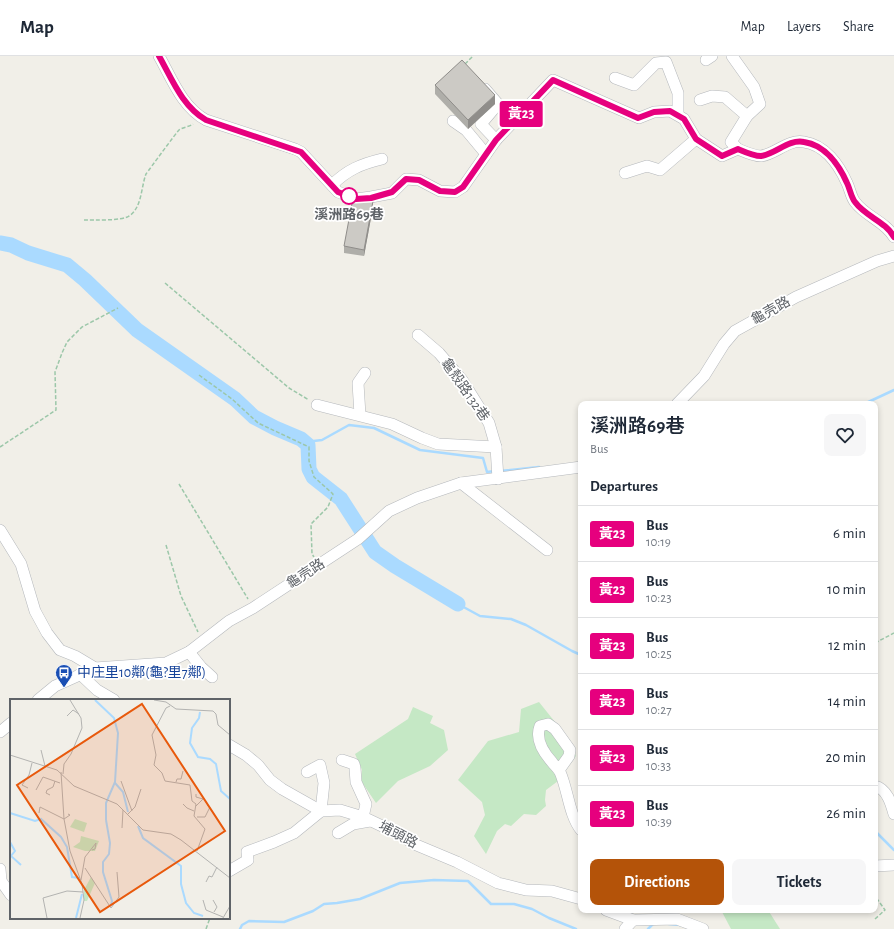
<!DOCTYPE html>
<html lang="en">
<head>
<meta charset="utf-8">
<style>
  :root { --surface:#fff; --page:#f6f6f7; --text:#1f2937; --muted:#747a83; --line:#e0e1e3; --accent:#b45309 }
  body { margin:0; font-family:"Alegreya Sans","Noto Sans TC",sans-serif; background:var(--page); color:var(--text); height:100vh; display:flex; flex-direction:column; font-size:15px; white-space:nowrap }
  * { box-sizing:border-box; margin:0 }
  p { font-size:13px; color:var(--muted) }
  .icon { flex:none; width:22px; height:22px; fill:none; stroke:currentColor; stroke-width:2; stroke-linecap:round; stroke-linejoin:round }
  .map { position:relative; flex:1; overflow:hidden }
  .panel { position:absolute; left:578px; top:345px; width:300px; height:512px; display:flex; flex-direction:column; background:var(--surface); border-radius:8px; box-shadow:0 2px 6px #0003 }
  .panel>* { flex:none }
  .badge { padding:0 8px; border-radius:3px; font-size:14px; line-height:26px }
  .map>.badge { position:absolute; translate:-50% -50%; box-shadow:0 0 0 2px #fff }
  h2 { padding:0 12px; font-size:15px; line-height:36px }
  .round { display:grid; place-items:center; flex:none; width:42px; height:42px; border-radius:8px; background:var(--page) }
  .head { display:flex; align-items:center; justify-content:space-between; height:68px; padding:0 12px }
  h1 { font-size:19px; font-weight:600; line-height:30px }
  .action { display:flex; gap:8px; margin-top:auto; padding:8px 12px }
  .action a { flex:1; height:46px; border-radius:8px; background:var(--accent); color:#fff; font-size:16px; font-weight:600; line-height:46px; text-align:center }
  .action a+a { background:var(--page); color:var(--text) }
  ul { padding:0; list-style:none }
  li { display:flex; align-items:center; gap:12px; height:56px; padding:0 12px; border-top:1px solid var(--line) }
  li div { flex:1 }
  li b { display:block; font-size:15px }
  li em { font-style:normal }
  li .badge { min-width:44px; font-weight:700; text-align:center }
  header { display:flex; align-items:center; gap:24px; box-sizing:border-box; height:56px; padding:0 20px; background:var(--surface); border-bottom:1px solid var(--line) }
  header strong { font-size:19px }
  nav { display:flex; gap:22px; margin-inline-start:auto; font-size:14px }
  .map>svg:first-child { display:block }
</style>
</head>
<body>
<header>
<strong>Map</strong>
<nav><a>Map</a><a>Layers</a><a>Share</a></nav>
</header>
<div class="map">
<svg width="894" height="873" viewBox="0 0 894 873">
  <rect width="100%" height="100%" fill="#f1efe8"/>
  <!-- green -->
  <g fill="#c5e8c5">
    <polygon points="539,646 567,681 576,700 558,725 546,734 545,744 546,750 536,759 524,758 511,770 505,768 497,775 486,798 474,780 485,759 482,746 458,724 488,685 519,676 521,653"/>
    <polygon points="413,651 433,660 430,667 444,674 448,694 430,710 398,725 376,747 361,725 362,714 355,698 408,663"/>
    <polygon points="721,854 768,854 780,873 731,873"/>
  </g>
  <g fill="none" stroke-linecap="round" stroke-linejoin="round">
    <!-- stream -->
    <g stroke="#aadaff" stroke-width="2.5">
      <polyline points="864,348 894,334"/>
      <polyline points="305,386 322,384 349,369 374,372 420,394 483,402 487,416 495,415"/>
      <polyline points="500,415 539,411"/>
      <polyline points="458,548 480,560 511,563 526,569 572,595 581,599"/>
      <polyline points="875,775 894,794"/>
      <polyline points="669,868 680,869"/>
      <polyline points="240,873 242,869 249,865 284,866 313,855 324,848 337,847 360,843 400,827 434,824 468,825 491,848 514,848 532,853 549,862 576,873"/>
      <polyline points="648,873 654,867"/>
    </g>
    <!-- river -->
    <polyline stroke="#aadaff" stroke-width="15" points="0,187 11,189 28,197 67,209 85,224 137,274 235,343 254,361 275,372 301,383 308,389 309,413 313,421 341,443 375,496 395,510 458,548"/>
    <defs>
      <g id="minor">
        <path d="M159,0C172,23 182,51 206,64L295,93L301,96L338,136L356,143L371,141L392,137L406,123L419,124L440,135L455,136L463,131L496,84L553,24L639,62L654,56L670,55L684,63L696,83L722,100L738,93C745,96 754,100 761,100C776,98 788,83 804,86C825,89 839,109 847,127C850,133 851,141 855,146C866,161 885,165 894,181"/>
        <polyline points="732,0 754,31 760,48 747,60 731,86 738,93"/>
        <polyline points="706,4 712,0"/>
        <polyline points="615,22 634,29 656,7 666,6 678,37 678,58"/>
        <polyline points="485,33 498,48 481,68 496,84"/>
        <polyline points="700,44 712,40 725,41 747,60"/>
        <polyline points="453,65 466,74 486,98"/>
        <polyline points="625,117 647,110 660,114 696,83"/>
        <path d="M332,129C347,114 361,108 382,103"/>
        <polyline points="418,279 439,297 462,324 489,367 496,391 498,423"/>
        <polyline points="677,348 704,320 724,288 735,275 796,241 877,205 894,200"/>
        <polyline points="317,349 392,368 422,382 438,388 496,391"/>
        <polyline points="360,359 358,327 365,317"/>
        <polyline points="461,427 547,494"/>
        <polyline points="0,474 21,508 35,555 47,577 60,594 75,600 95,612"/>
        <polyline points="189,596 201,611 212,621"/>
        <polyline points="80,618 97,634 114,644"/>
        <polyline points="38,644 55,630 95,612 166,607 189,596 229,565 253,552 358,483 389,455 417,442 461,427 581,411"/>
        <polyline points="0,676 11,667"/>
        <polyline points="229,689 246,699 258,709 270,724 282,733 321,755 340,754 363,761 401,779 414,788 457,806 498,827 526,834 552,835 581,843"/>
        <polyline points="342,704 354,708 355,712 356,726 366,748 363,761"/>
        <path d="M559,714L569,700L570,694L555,673L548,668L540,670C535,683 543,696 552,706C554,709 558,712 560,716C568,734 569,759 581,774"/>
        <path d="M875,730C887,733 891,747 894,758"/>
        <polyline points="338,777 353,768 370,765"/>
        <polyline points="875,810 894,809"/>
        <polyline points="0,813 1,825 11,839"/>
        <polyline points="229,815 248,804 247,796 274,786 294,777 321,755 324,727 320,709 307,716"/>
        <polyline points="606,854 633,864 677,863 703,873"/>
        <polyline points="625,873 633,864"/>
      </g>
    </defs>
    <!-- minor casing -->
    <use href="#minor" stroke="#b5b8bc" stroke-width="12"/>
    <!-- path -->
    <g stroke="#9cc7a9" stroke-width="1.5" stroke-dasharray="4 2" stroke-linecap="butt">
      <polyline points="465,8 473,0"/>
      <path d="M84,164C93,164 123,165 129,160C142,152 141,131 146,118C149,114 176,77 179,74C183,71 189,71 193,68"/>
      <polyline points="165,227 289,332 309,344"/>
      <polyline points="199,319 232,343 258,367 309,391 309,405 314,421 333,438 328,451 311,468 312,498 314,501"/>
      <polyline points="0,391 56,354 55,316 62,297 67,286 82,271 118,252"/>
      <polyline points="179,428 248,543"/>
      <polyline points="166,489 181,540 198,576"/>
      <polyline points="875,587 894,577"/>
      <polyline points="875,863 885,854 875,840"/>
      <polyline points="206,873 210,862"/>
    </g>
    <!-- minor -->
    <use href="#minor" stroke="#fff" stroke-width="11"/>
  </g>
  <!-- wall -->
  <g fill="#afaea9">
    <polygon points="435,29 495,48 468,73 435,38"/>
    <polygon points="373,151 364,200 344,197 344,190"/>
  </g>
  <!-- shaded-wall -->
  <g fill="#8f8d8a">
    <polygon points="495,39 495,48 468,73 468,64"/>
    <polygon points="373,145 373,151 364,200 364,194"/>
  </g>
  <!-- building -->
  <g fill="#cccac5" stroke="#8f8d8a">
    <polygon points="462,4 495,39 468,64 435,29"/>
    <polygon points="353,142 373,145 364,194 344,190"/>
  </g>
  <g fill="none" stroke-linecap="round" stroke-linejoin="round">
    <defs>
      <path id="line" d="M159,0C172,23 182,50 206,64L301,96L338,136L356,143L371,142L392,136L406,123L419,124L440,135L455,136L463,131L496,84L553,24L638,62L654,56L670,55L684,63L696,83L722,100L738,93C745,96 754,100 761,100C776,98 788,83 804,86C825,89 839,109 847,127C850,133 851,141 855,146C866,161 885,165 894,181"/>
    </defs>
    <!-- line casing -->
    <use href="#line" stroke="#fff" stroke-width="9"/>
    <!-- line -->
    <use href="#line" stroke="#e6007e" stroke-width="6"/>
  </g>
  <!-- icons -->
  <defs>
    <symbol id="bus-pin" viewBox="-11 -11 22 30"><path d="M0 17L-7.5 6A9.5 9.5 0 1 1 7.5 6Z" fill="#1a4fb4" stroke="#fff"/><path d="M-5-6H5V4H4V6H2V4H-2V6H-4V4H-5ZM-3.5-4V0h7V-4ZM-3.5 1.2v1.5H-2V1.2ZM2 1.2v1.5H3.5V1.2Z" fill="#fff"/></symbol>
  </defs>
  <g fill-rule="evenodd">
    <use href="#bus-pin" x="54" y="607" width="20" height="27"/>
  </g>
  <!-- markers -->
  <circle fill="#fff" stroke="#e6007e" stroke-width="2" cx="349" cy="140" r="8"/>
  <g text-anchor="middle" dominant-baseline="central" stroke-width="3.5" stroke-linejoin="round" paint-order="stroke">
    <!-- stop labels -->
    <g font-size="14" font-weight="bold" fill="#5f6368" stroke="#fff">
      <text x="349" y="159">溪洲路69巷</text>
    </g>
    <!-- street labels -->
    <g font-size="14" fill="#5f6368" stroke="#fff">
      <text transform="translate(771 255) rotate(-29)">龜壳路</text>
      <text transform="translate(465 334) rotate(55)">龜殼路132巷</text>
      <text transform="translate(306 518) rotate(-33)">龜壳路</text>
      <text transform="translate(398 779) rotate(28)">埔頭路</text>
    </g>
    <!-- transit labels -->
    <g font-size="14" fill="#164399" stroke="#fff" text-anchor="start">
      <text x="77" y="617">中庄里10鄰(龜?里7鄰)</text>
    </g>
  </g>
  <!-- overview -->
  <g transform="translate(10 643)">
    <rect width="220" height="220" fill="#f1efe8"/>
    <path d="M65,120L77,124L74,133L60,128ZM71,137L89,142L85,152H75L63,148L70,143ZM81,178L85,184L77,202H74V191Z" fill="#c5e8c5"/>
    <path fill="none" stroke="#aadaff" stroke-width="2" d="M85,1L104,19L108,34L105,83L96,104V121M190,13L189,19L182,29L180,44L188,58L200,60L206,65L211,92L220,100M105,84L113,93L118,113M0,114L25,122L31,120L51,138L57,148L62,178L69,179M96,121L100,144L99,155L93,163V173L102,202L101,206M128,127L133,139L171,167V185L176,204L184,214L193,217M0,143L5,152L1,157L11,166M66,219L72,195"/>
    <path fill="none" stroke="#b3b3b1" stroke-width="1" d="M144,1L156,3L166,10L203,12L206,15L208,26L220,36M160,7L156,9L142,36L146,56L144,66L152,74L155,82L180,86L182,102L186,105L184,117L195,130L187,152M57,17L63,11L69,15M31,51L35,67M0,56L47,71L64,87L107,105L133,131L161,135L171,141L220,179M51,73L54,120L60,152L72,185L74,201L70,219M53,75L54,65L61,55L72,29L71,19L60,1M111,82L122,112M166,83L167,80H171L173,72M18,89L12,86L19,76L22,64M26,91L33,78L50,84M186,95V98L193,100L186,107M40,96L36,94L37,91L43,88L45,82M173,105L177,109L184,112M29,114L30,108L54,120L60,116L58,115M118,115L125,108L131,90M187,118H195L200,108L197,106M112,129L113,111M75,169L101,209L109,198L107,173M71,181L75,158L86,144L85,150L82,151M196,183L199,177L202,178L207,168M193,201L196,211L213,218M203,201L207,208L204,213M37,219L33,199L57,192L73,193M213,219L220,207"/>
    <path fill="#e8590c" fill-opacity="0.15" stroke="#e8590c" stroke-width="2" d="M132,5L215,132L90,213L7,86Z"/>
    <rect width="220" height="220" fill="none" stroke="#5f6368" stroke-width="2"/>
  </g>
</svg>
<b class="badge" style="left:521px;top:58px;background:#e6007e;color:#fff">黃23</b>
<section class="panel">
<div class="head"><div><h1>溪洲路69巷</h1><p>Bus</p></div><a class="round"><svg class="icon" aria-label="heart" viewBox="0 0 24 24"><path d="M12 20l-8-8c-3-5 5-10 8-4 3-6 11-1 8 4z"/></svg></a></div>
<h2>Departures</h2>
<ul>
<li><span class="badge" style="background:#e6007e;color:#fff">黃23</span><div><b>Bus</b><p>10:19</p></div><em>6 min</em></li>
<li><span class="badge" style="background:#e6007e;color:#fff">黃23</span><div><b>Bus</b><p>10:23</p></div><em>10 min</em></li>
<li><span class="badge" style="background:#e6007e;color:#fff">黃23</span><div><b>Bus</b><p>10:25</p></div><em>12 min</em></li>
<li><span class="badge" style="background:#e6007e;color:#fff">黃23</span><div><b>Bus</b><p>10:27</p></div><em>14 min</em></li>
<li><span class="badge" style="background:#e6007e;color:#fff">黃23</span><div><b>Bus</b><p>10:33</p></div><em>20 min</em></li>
<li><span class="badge" style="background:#e6007e;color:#fff">黃23</span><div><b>Bus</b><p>10:39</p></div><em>26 min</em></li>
</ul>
<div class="action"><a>Directions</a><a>Tickets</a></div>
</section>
</div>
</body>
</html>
